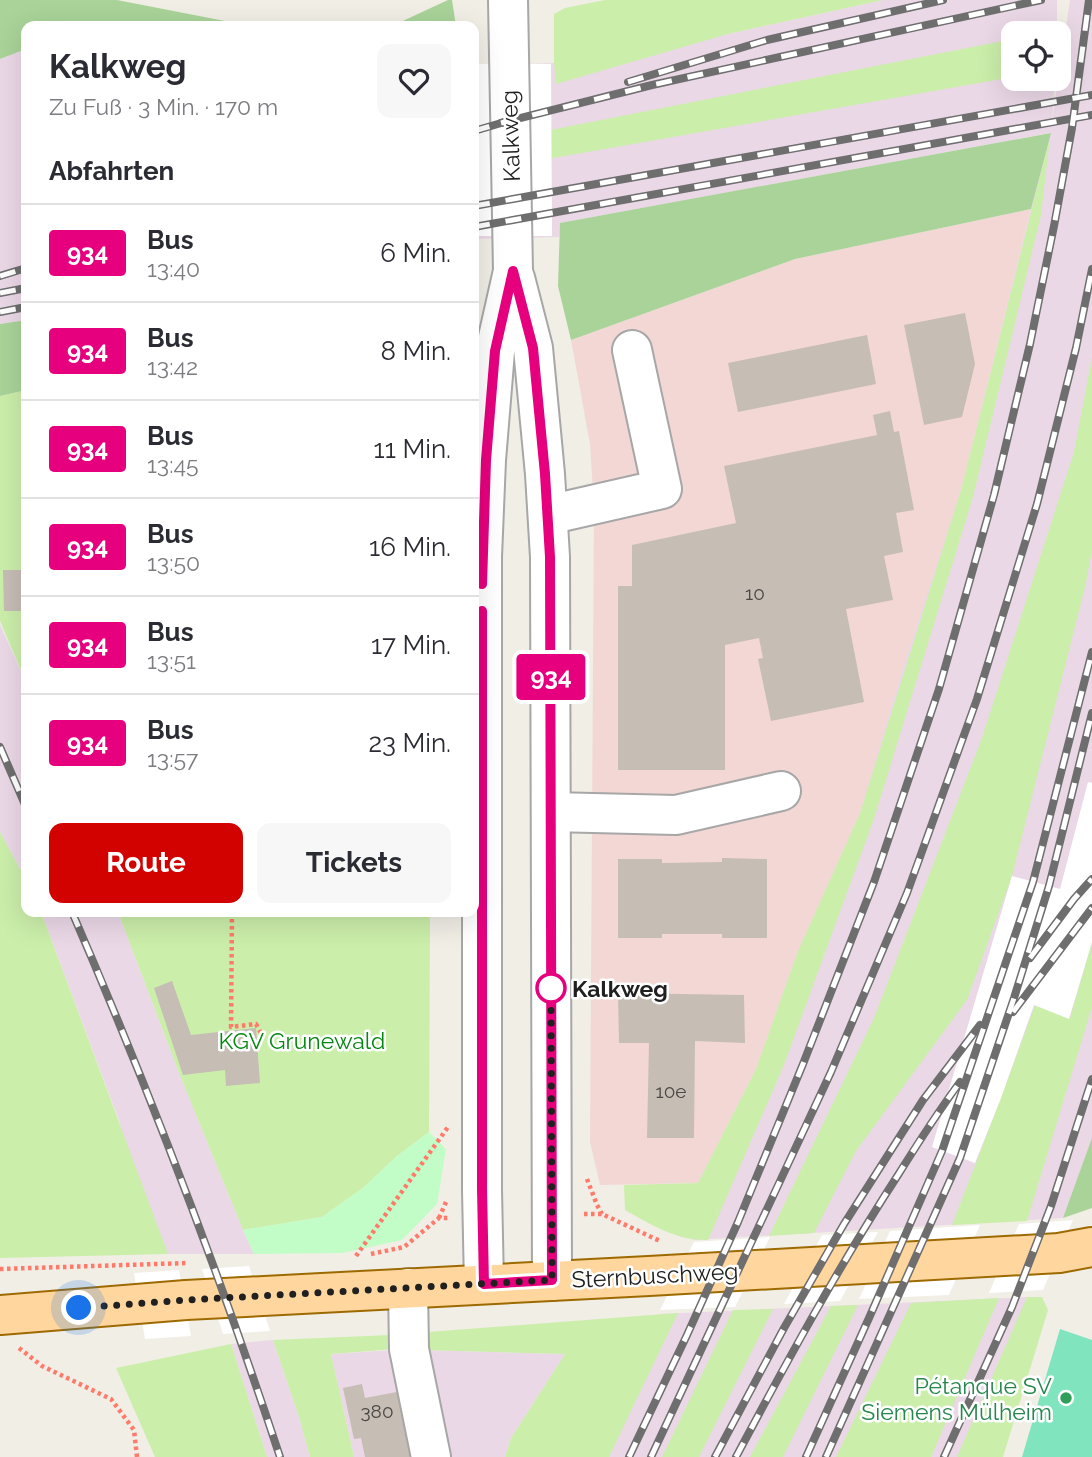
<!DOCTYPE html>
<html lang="de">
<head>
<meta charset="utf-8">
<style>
  :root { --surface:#fff; --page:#f7f7f7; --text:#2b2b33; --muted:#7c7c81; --line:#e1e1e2; --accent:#d10200 }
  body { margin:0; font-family:Raleway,sans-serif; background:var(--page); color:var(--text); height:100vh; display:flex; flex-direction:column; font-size:26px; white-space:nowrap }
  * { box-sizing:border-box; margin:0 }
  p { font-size:23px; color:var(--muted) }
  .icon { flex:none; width:38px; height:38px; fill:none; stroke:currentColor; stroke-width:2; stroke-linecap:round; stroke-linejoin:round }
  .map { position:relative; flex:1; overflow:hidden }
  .sheet { position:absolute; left:21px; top:21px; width:458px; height:896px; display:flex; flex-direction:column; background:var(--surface); border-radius:14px; box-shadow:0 7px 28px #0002 }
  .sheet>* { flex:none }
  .badge { padding:0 14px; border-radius:5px; font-size:24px; line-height:46px }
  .controls { position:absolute; left:1001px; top:21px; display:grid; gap:14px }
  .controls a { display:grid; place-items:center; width:70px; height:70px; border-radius:14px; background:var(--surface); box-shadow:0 7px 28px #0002; font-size:35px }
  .you { position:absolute; width:35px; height:35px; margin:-18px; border:5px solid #fff; border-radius:50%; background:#1a73e8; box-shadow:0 0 0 10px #1a73e833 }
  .map>.badge { position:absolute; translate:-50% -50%; box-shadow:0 0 0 4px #fff }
  h2 { padding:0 28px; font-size:26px; line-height:63px }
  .round { display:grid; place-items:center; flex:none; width:74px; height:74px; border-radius:14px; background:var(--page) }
  .overview { display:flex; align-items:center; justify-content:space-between; height:119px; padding:0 28px }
  h1 { font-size:33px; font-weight:700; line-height:52px }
  .button { display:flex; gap:14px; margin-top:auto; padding:14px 28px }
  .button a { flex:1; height:80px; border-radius:14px; background:var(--accent); color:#fff; font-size:28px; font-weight:700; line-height:80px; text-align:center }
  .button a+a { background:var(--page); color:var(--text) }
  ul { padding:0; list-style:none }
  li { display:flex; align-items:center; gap:21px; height:98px; padding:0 28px; border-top:2px solid var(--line) }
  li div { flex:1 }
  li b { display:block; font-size:26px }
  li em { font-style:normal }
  li .badge { min-width:77px; font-weight:700; text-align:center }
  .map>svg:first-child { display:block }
</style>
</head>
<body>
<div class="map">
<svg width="1092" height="1457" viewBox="0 0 1092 1457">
  <rect width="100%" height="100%" fill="#f1eee6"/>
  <!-- commercial -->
  <polygon fill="#f3d7d5" points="1031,209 961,490 860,813 798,951 756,1069 698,1183 600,1185 590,1142 594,506 590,444 571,340 795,259"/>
  <!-- industrial -->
  <g fill="#ebd8e7">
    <polygon points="883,0 1057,0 1057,33 1013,33 1013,79 1055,79 1052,120 1070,0 1092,0 1092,1151 1063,1218 693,1240 698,1183 756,1069 798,951 860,813 900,677 961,490 1050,133 561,223 559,237 474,239 474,66 554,63 728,34"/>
    <polygon points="26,49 26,320 0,324 0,59"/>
    <polygon points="0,625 26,682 26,880 0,832"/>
    <polygon points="41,912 118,912 179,1073 243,1230 254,1254 109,1254 120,1123"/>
    <polygon points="1027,1297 1042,1297 990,1457 592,1457 660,1314"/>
    <polygon points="273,1340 299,1417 310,1457 267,1457 231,1344"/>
    <polygon points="409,1349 422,1350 565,1354 511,1438 505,1457 354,1457 331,1354"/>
  </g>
  <!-- grass -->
  <g fill="#cbeeaa">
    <polygon points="605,0 883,0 728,34 556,84 554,63 554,14 565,8"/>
    <polygon points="1013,39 1013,77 474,172 474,145"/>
    <path d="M1050,137L1041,215L973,497L874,819L784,1065L708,1240C677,1241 652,1225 625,1210L624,1185L698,1183L756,1069L798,951L860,813L961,490Z"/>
    <polygon points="1092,357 1092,550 1086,583 1012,876 967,1000 856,1151 814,1233 769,1236 874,1018 982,738 1074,452"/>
    <polygon points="26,390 26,682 0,621 0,396"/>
    <polygon points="0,832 26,880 26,912 41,912 168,1254 0,1258"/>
    <polygon points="118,912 430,912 429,1132 397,1156 363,1188 322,1217 243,1230 179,1073"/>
    <polygon points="1092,942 1092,1007 1027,1221 952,1225 1001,1098 1035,1005 1070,1018"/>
    <polygon points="1027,1297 1042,1297 1048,1310 1003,1457 957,1457"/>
    <polygon points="999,1298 931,1457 836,1457 911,1303"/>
    <polygon points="858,1305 783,1457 750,1457 831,1306"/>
    <polygon points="773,1309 699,1457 662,1457 733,1310"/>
    <polygon points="678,1313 609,1457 505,1457 511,1438 565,1354 422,1350 423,1337 428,1332"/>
    <polygon points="390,1335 396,1349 331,1354 354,1457 310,1457 299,1417 273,1340"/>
    <polygon points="231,1344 267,1457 155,1457 116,1368"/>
  </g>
  <!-- forest -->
  <g fill="#a9d399">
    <polygon points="0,0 117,0 235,23 293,26 26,26 26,49 0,59"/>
    <polygon points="448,0 452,0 456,26 392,26"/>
    <polygon points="1051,133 1031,209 795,259 571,340 558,286 560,223"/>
    <polygon points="26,320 26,390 0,396 0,324"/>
    <polygon points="1092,1138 1092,1208 1063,1218"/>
  </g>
  <!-- park -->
  <polygon fill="#c2fdc7" points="429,1132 446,1149 437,1204 402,1240 342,1253 254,1254 243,1230 322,1217 363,1188 397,1156"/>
  <!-- pitch -->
  <polygon fill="#80e4bf" points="1060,1329 1092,1340 1092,1457 1022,1457"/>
  <!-- pier -->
  <g fill="#fff">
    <polygon points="474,64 551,64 552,236 474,236"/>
    <polygon points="1088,782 1092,783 1092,942 1069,1019 1034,1005 1001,1098 975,1163 932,1147 1012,876 1060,889"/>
    <polygon points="1073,1220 1043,1290 989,1293 1019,1224"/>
    <polygon points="980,1225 949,1295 859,1299 890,1231"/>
    <polygon points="878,1232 840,1301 784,1304 822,1235"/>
    <polygon points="770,1237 735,1307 660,1310 694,1242"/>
    <polygon points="249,1266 270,1331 223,1334 202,1269"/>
    <polygon points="179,1270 191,1336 145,1339 134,1273"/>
  </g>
  <!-- building -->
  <g fill="#c6bdb5">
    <polygon points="965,313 975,364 962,417 924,425 904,325"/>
    <polygon points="867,335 876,384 738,412 728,363"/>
    <polygon points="890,411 894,432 899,431 914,510 896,513 903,552 884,556 893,600 846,609 864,702 771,721 758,659 763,658 759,638 725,645 725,770 618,770 618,586 632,586 632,545 736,523 724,466 877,435 873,415"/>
    <polygon points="3,570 22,570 23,611 4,611"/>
    <polygon points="722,858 767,859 767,938 722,938 722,934 662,934 662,938 618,938 618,859 662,859 662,863 722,862"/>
    <polygon points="172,981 191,1035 256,1028 260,1083 226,1086 225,1070 183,1075 154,988"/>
    <polygon points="618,993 744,995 745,1043 695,1041 694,1138 647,1138 649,1043 619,1043"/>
    <polygon points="362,1384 365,1398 402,1391 423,1457 365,1457 361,1438 354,1439 343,1388"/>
  </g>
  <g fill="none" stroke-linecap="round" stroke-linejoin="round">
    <defs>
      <g id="minor">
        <polyline points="515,278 533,348 545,474 550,557 552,1281"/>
        <polyline points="548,515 662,489 632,350"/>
        <polyline points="551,812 676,815 781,791"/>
        <polyline points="484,1284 482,1190 482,557 486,460 495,351 513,271 508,0"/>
        <polyline points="408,1288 409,1349 431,1457"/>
      </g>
      <polyline id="major" points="0,1315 186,1300 649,1276 1059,1253 1092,1247"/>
    </defs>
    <!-- minor casing -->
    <use href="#minor" stroke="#a7a7a7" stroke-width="42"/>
    <!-- major casing -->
    <use href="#major" stroke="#9d6a00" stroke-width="42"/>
    <!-- path -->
    <g stroke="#ff7a6a" stroke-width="4.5" stroke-dasharray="3.5 3.5" stroke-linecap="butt">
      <polyline points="232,912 231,1027 256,1024 262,1035"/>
      <polyline points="587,1179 597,1205 602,1214"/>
      <polyline points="584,1214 602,1214 660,1241"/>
      <polyline points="439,1218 446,1202"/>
      <polyline points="371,1254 404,1247 439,1218 450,1218"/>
      <polyline points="356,1256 448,1127"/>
      <polyline points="0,1269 188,1263"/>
      <polyline points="19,1348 42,1366 111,1399 134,1430 137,1457"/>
    </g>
    <!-- minor -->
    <use href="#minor" stroke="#fff" stroke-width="38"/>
    <!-- major -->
    <use href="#major" stroke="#ffd69e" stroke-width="38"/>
    <defs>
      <g id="rail">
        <polyline points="628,82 767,40 943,0"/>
        <polyline points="501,123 652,85 1041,0"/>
        <polyline points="474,131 508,121"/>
        <polyline points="474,206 1092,95"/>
        <polyline points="474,227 1092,115"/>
        <polyline points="0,276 26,268"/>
        <polyline points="0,293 26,288"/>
        <polyline points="0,312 26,307"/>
        <polyline points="0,747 26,807"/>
        <path d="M72,912C149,1090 219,1272 280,1457"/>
        <polyline points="1030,958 1074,899 1092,879"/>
        <polyline points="1013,1012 1092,908"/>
        <polyline points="629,1457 687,1335 738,1222 803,1064 874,882 939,689 994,495 1030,344 1054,226 1072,128 1089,0"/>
        <polyline points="651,1457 831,1072 907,893 977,699 1037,504 1076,348 1092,269"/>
        <polyline points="715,1457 784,1328 844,1224 923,1100 980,1025"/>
        <path d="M736,1457C787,1361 839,1266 898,1175C918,1143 938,1112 960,1082"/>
        <polyline points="806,1457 869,1318 942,1151 1033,882 1092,652"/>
        <polyline points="826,1457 960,1158 1014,998 1049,886 1092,713"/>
        <polyline points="944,1457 1012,1307 1051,1206 1092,1079"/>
      </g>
    </defs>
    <!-- rail casing -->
    <use href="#rail" stroke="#6e6e6e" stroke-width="8"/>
    <!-- rail -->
    <use href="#rail" stroke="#fff" stroke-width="5" stroke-dasharray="16" stroke-linecap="butt"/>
  </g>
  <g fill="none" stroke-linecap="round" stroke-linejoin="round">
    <defs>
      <polyline id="line" points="482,584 486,460 495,351 513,271 533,348 545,474 550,557 552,1280 484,1284 482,1189 482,611"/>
    </defs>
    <!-- line casing -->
    <use href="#line" stroke="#fff" stroke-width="16"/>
    <!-- line -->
    <use href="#line" stroke="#e6007e" stroke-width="10"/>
    <!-- walk -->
    <polyline stroke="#202020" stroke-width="7" stroke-dasharray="0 12.6" points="79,1308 186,1300 552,1280 551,988"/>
  </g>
  <!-- markers -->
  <circle fill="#fff" stroke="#e6007e" stroke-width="3.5" cx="551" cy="988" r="14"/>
  <circle fill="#2e9e5b" stroke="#fff" stroke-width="2.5" cx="1066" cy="1398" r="7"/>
  <g text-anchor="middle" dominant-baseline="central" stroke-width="5" stroke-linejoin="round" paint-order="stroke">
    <!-- number labels -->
    <g font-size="19" fill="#4a4745">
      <text x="755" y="593">10</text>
      <text x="671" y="1091">10e</text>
      <text x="377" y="1411">380</text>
    </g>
    <!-- street labels -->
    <g font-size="23" fill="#202020" stroke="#fff">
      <text transform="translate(510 136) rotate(-92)">Kalkweg</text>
      <text transform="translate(655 1275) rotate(-3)">Sternbuschweg</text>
    </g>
    <!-- stop labels -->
    <g font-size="23" font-weight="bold" fill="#202020" stroke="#fff" text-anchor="start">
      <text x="572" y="988">Kalkweg</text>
    </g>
    <!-- park labels -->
    <g font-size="23" fill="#058711" stroke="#fff">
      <text x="302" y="1040">KGV Grunewald</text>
    </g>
    <!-- leisure labels -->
    <g font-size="23" fill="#27864d" stroke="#fff" text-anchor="end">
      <text x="1052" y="1385">Pétanque SV<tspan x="1052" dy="26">Siemens Mülheim</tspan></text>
    </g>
  </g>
</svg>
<div class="controls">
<a><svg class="icon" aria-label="locate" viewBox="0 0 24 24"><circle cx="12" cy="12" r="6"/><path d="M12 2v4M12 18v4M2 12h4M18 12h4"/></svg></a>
</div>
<div class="you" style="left:79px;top:1308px"></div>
<b class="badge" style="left:551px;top:677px;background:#e6007e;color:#fff">934</b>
<section class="sheet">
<div class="overview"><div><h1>Kalkweg</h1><p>Zu Fuß · 3 Min. · 170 m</p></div><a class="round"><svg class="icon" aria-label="heart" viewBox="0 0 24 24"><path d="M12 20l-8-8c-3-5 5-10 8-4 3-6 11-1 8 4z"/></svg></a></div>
<h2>Abfahrten</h2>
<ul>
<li><span class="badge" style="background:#e6007e;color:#fff">934</span><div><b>Bus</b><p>13:40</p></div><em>6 Min.</em></li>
<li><span class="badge" style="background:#e6007e;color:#fff">934</span><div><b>Bus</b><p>13:42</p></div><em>8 Min.</em></li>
<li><span class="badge" style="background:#e6007e;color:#fff">934</span><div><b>Bus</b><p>13:45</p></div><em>11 Min.</em></li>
<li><span class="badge" style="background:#e6007e;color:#fff">934</span><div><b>Bus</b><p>13:50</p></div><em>16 Min.</em></li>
<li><span class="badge" style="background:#e6007e;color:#fff">934</span><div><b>Bus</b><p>13:51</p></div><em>17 Min.</em></li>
<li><span class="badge" style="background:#e6007e;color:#fff">934</span><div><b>Bus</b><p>13:57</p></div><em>23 Min.</em></li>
</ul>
<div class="button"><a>Route</a><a>Tickets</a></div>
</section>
</div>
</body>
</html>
